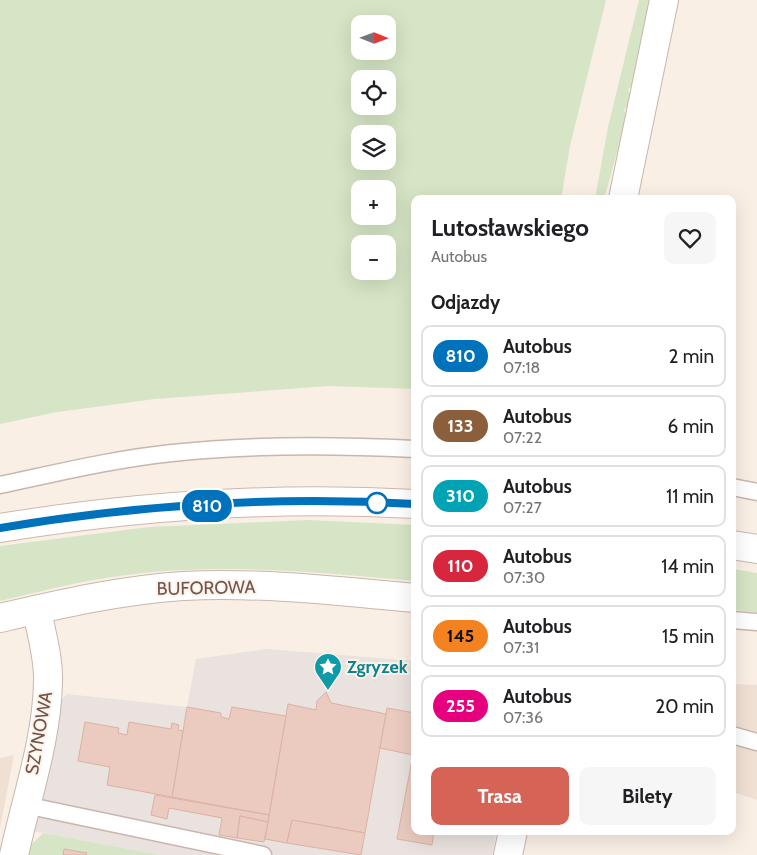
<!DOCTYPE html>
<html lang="pl">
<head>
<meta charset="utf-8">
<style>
  :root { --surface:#fff; --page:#f6f6f6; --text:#202124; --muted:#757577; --line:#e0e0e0; --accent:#d56457 }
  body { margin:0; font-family:Cabin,sans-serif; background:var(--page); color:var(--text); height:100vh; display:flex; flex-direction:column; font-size:19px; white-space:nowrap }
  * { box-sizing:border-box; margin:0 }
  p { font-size:16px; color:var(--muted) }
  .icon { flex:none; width:28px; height:28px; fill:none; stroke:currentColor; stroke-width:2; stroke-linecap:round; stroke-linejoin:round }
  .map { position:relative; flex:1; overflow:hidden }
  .sheet { position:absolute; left:411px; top:195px; width:325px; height:640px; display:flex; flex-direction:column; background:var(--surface); border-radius:10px; box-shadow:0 5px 20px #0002 }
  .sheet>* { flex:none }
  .badge { padding:0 10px; border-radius:16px; font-size:18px; line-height:32px }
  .needle { width:32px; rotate:91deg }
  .tools { position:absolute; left:351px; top:15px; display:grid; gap:10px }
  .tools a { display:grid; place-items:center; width:45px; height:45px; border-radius:10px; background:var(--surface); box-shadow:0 5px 20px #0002; font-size:25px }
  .map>.badge { position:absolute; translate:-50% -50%; box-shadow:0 0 0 2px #fff }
  h2 { padding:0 20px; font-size:19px; line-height:45px }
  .round { display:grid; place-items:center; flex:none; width:52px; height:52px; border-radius:10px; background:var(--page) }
  .summary { display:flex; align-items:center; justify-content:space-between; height:85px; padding:0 20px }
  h1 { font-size:24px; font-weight:700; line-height:38px }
  .cta { display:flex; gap:10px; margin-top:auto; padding:10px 20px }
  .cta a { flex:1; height:58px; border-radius:10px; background:var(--accent); color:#fff; font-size:20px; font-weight:700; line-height:58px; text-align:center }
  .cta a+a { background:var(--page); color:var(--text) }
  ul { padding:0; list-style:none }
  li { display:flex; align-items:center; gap:15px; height:62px; margin:0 10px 8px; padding:0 10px; border:2px solid var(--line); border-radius:10px }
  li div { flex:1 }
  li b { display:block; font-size:19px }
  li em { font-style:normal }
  li .badge { min-width:55px; font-weight:700; text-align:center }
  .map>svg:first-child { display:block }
</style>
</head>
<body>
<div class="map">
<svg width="757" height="855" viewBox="0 0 757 855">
  <rect width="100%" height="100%" fill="#f9efe5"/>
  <!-- residential -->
  <g fill="#f0e0d4">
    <polygon points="732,684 757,685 757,800 733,792"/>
    <polygon points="14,755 0,828 0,758"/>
  </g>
  <!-- industrial -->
  <polygon fill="#e9e2de" points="267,649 415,661 415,831 497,831 492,855 160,855 33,831 56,706 67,694 187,707 196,659"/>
  <!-- green -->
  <g fill="#d6e5c5" fill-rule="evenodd">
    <path d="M0,0H606L570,146L561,199H415V389L328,386L155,399L57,412L0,424ZM360,24H388V51H360ZM360,79H388V106H360ZM360,134H388V161H360ZM360,189H388V216H360ZM360,244H388V271H360Z"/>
    <polygon points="639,0 650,0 633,88 629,88 628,92 632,93 629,108 625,108 624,112 628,113 604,199 595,199 608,127"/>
    <path d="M308,520L415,525V581C318,572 216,562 119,576C79,581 39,592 0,601V546L149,527Z"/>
    <polygon points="733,569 757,573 757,612 733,610"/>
    <polygon points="43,833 160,855 29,855 31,845"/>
  </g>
  <!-- building -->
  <g fill="#ebcbbf" stroke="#dcb1a2">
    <polygon points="326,692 331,703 386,714 365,833 292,820 287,843 265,839 288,704 316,710 317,701"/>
    <polygon points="187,707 221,713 221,717 229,719 232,707 286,716 269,815 172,797"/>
    <polygon points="387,708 415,713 415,831 434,831 432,845 397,839 413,755 380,748"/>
    <polygon points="85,722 119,728 118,733 127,735 129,722 171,729 172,723 179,725 178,730 183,731 172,797 107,785 110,767 78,761"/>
    <polygon points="155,795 269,815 268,822 240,816 237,838 219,835 222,818 169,808 167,819 151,815"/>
    <polygon points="240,816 268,822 264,842 237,838"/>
    <polygon points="292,820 365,833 361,855 287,843"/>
    <polygon points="64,849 87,853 86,855 63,855"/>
  </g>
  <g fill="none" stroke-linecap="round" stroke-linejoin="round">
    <defs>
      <g id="service">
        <path d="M0,485C57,473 114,459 172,453C253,444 334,445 415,449"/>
        <polyline points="732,487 757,492"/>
        <polyline points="732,620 757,622"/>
        <polyline points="732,735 757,742"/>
        <polyline points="25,805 263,855"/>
      </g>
      <g id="minor">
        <path d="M0,618C60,604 121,590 183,586C260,582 339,591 415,598"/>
        <path d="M14,855C26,799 47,740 48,682C49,658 41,633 37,610"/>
        <polyline points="508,855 513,831"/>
      </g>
      <polyline id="tertiary" points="623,199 664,0"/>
      <g id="secondary">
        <path d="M0,528C136,506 277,496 415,504"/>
        <polyline points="732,545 757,549"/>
      </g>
    </defs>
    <!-- service casing -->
    <use href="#service" stroke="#c9b6ac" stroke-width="19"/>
    <!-- minor casing -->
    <use href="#minor" stroke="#c9b6ac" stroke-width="30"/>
    <!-- tertiary casing -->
    <use href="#tertiary" stroke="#c9b6ac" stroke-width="30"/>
    <!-- secondary casing -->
    <use href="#secondary" stroke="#ceb7ad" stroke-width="30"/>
    <!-- service -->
    <use href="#service" stroke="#fff" stroke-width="16"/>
    <!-- minor -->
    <use href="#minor" stroke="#fff" stroke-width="28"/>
    <!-- tertiary -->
    <use href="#tertiary" stroke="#fff" stroke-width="28"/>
    <!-- secondary -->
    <use href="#secondary" stroke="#fff" stroke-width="28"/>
  </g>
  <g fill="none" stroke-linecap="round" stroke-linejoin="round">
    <defs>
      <path id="line" d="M0,528C136,505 277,496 415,504"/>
    </defs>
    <!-- line casing -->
    <use href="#line" stroke="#fff" stroke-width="11"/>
    <!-- line -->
    <use href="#line" stroke="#0072bc" stroke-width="8"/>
  </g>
  <!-- icons -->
  <defs>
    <symbol id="sight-pin" viewBox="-11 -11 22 30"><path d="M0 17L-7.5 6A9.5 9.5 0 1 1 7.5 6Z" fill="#0f9aa8" stroke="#fdf3ea"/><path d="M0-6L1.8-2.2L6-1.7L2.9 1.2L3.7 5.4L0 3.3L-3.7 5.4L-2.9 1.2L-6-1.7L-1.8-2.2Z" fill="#fff"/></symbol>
  </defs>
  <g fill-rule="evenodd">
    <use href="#sight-pin" x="312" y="651" width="32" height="43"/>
  </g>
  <!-- markers -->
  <circle fill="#fff" stroke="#0072bc" stroke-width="2.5" cx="377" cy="503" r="10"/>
  <g text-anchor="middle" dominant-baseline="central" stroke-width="4" stroke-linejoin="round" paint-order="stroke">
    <!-- street labels -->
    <g font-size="18" fill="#6f554d" stroke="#fdf3ea">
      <text transform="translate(206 588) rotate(-1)">BUFOROWA</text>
      <text transform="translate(39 733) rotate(-80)">SZYNOWA</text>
    </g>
    <!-- culture labels -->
    <g font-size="18" font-weight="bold" fill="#0d838f" stroke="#fdf3ea" text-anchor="start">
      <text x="347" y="667">Zgryzek</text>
    </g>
  </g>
</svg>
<div class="tools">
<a><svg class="needle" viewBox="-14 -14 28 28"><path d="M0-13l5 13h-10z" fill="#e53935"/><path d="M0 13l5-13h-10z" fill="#757577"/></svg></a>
<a><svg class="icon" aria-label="locate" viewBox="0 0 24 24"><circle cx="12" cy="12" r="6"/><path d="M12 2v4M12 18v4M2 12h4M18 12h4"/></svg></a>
<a><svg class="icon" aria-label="layers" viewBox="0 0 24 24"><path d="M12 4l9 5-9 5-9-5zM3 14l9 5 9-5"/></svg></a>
<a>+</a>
<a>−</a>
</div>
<b class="badge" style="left:207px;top:506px;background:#0072bc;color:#fff">810</b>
<section class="sheet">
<div class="summary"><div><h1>Lutosławskiego</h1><p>Autobus</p></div><a class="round"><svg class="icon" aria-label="heart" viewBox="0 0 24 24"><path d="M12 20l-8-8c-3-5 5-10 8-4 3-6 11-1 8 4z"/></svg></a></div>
<h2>Odjazdy</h2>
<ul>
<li><span class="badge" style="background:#0072bc;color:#fff">810</span><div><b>Autobus</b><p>07:18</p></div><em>2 min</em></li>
<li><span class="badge" style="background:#8b5e3c;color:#fff">133</span><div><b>Autobus</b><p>07:22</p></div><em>6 min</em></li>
<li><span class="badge" style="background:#00a3b4;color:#fff">310</span><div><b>Autobus</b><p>07:27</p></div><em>11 min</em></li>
<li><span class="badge" style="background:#d7263d;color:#fff">110</span><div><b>Autobus</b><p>07:30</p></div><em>14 min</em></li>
<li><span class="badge" style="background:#f58220;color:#111">145</span><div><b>Autobus</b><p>07:31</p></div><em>15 min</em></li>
<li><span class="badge" style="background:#e6007e;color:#fff">255</span><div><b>Autobus</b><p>07:36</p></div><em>20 min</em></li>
</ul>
<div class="cta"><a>Trasa</a><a>Bilety</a></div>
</section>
</div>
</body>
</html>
